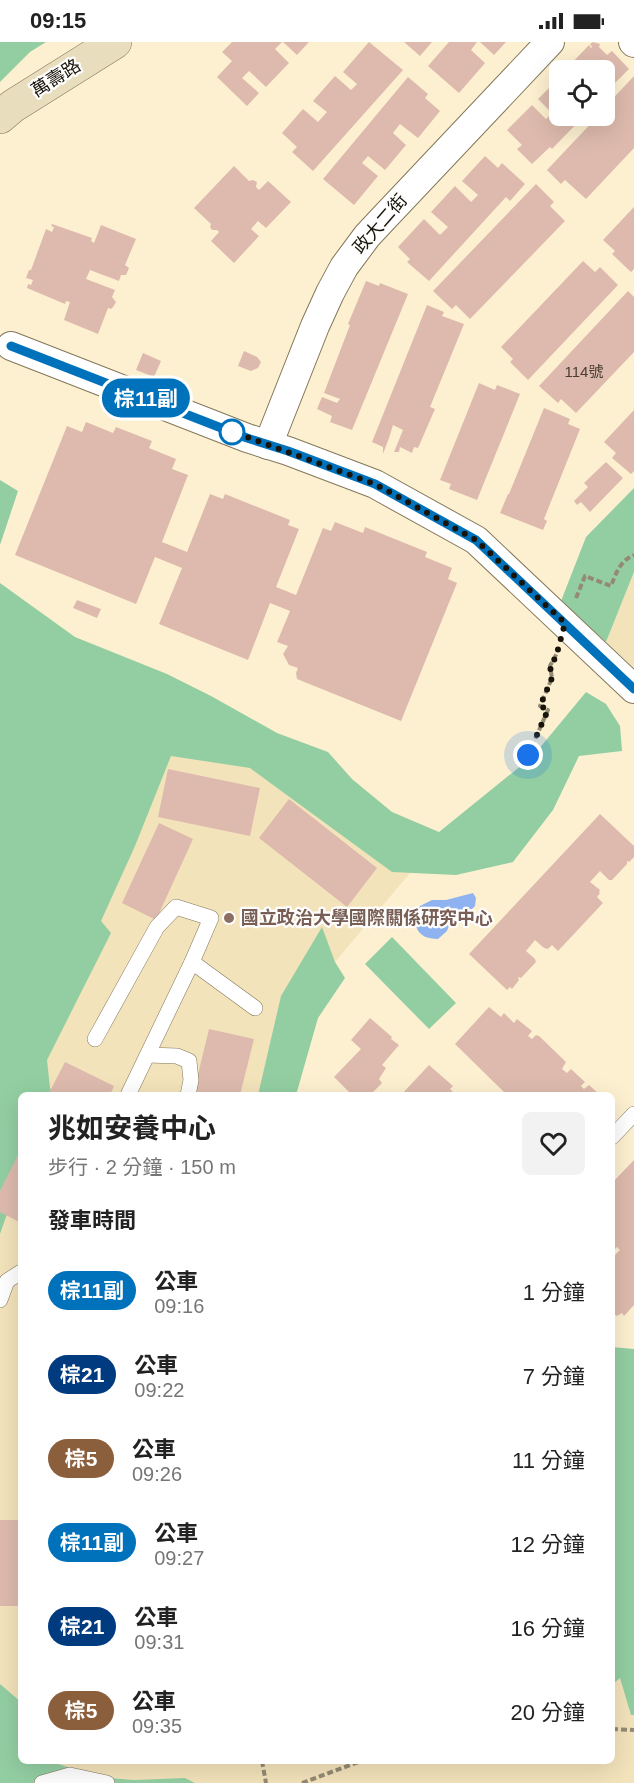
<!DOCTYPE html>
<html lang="zh-TW">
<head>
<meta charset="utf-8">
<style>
  :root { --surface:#fff; --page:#f2f2f2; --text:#222; --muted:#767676 }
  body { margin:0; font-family:Arial,"Noto Sans TC",sans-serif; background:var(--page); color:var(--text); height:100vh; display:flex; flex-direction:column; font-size:22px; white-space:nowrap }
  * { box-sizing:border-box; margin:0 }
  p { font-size:20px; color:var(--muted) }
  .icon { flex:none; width:33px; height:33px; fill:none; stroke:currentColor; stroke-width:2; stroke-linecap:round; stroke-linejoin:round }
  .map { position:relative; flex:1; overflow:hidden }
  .drawer { position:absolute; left:18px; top:1050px; width:597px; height:672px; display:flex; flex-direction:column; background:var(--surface); border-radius:9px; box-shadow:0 6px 24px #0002 }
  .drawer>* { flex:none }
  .badge { padding:0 12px; border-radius:20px; font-size:21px; line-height:39px }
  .controls { position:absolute; left:549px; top:18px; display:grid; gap:12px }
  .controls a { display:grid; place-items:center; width:66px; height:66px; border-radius:9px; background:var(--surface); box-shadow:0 6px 24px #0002; font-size:30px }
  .you { position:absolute; width:30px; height:30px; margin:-15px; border:4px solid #fff; border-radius:50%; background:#1a73e8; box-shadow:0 0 0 9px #1a73e833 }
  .map>.badge { position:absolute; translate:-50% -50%; box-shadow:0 0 0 3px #fff }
  h2 { padding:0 30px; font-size:22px; line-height:54px }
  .round { display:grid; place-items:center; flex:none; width:63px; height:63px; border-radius:9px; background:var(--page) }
  .summary { display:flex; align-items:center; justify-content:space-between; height:102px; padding:0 30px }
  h1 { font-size:28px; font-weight:700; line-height:45px }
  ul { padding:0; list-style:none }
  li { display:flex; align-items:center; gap:18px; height:84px; padding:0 30px }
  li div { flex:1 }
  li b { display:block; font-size:22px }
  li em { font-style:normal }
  li .badge { min-width:66px; font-weight:700; text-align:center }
  .status { display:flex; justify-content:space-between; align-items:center; height:42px; padding:0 30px; background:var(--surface); direction:ltr }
  .status svg { height:16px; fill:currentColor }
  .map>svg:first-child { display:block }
</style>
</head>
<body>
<div class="status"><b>09:15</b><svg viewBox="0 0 49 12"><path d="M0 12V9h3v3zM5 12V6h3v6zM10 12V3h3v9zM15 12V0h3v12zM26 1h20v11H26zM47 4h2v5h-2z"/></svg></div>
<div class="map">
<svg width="634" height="1741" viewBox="0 0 634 1741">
  <rect width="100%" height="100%" fill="#fdf0d0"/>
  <!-- built -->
  <g fill="#f3e3bb">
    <polygon points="634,530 634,626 606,600"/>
    <polygon points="172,667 421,818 335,920 306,958 280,1053 21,1053"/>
    <polygon points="21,1054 21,1719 612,1719 612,1335 634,1317 634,1741 0,1741 0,1117"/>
  </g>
  <!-- green -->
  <g fill="#93cea2">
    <polygon points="0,0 46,0 30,10 0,40"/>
    <polygon points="0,438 18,449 0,503"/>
    <polygon points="634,446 634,530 606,600 561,559 586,495"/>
    <polygon points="0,541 75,595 167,632 211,654 277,691 328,710 352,737 392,770 439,790 533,714 586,650 606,662 620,684 622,709 579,714 553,768 513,820 456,833 392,830 250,726 171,714 135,804 101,879 111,891 47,1018 50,1046 53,1053 21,1053 21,1132 0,1192"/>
    <polygon points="322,885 335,920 345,936 318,976 296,1053 258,1053 281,954"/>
    <polygon points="392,895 456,961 429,987 365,922"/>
    <polygon points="612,1305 634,1307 634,1673 631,1673 620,1636 612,1643"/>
    <polygon points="0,1642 21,1660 21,1719 50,1719 96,1735 134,1738 185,1736 195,1741 0,1741"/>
  </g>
  <!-- water -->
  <path fill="#8fb3f1" d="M473,851L476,856L475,864L472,867L457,869L453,873L447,889L438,897C416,897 411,882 420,864L432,858H446Z"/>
  <!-- building -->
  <g fill="#ddbaad">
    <polygon points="232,0 282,0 275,7 289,21 266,45 249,29 242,36 259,51 247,64 217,35 232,19 222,10"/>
    <polygon points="283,0 309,0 297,13"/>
    <polygon points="369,0 403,28 313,129 292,110 297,105 282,91 303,67 318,80 327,70 313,59 335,34 351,48 357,42 343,30"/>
    <polygon points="404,0 432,0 420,14"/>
    <polygon points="449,0 477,0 471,8 485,21 459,51 428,24"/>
    <polygon points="480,0 506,0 494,13"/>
    <polygon points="593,0 600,2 599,5 607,13 612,9 629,27 604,52 604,28 573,28 569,24 589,3 591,6 592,5 590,2"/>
    <polygon points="634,34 634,106 586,157 565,138 561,142 547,128 598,74 604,74 604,66"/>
    <polygon points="408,35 428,52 425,56 440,69 418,96 400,82 393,91 406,103 385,128 368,114 362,121 378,134 354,163 323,137"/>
    <polygon points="560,35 560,74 584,74 552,107 550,105 532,122 517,107 522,103 507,88 532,63 546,77 552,71 538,57"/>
    <polygon points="485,114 498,126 502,121 525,142 510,159 506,155 429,239 407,220 410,217 398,205 424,177 440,193 448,185 431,170 455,144 471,160 478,153 462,139"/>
    <polygon points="234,124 249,139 253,138 257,140 256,145 259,148 268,139 291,160 266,186 258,179 251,187 259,194 234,221 211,199 219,190 217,188 212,188 210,185 211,182 194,166"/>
    <polygon points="536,142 554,160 550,164 565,179 470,277 456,263 452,267 433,249"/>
    <polygon points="634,165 634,227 631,230 612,212 615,209 603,198"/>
    <polygon points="52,182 92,196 91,199 94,201 101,183 136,197 125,223 129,226 126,233 121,233 119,239 90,228 86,237 115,248 112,255 116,260 113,265 111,267 108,266 98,292 64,278 70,260 66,259 65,262 27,246 28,242 31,243 33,238 26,236 29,228 31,228 46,187 52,190 54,185 51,184"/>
    <polygon points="583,219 595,230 600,225 618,243 528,338 510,320 513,317 501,305"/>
    <polygon points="366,239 379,244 380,241 408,252 352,388 330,380 332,374 317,367 322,355 337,361 340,357 324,351 350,283 348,282"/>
    <polygon points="628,249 634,255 634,310 576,371 561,357 558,361 539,344"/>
    <polygon points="427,263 444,270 442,274 464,282 430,365 435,367 418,406 414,405 412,411 400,405 399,410 394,410 403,388 393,383 389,396 383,412 383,405 372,400"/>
    <polygon points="244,309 257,315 261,320 258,326 251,329 238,324"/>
    <polygon points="143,311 161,319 154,335 136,328"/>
    <polygon points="479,341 495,348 497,343 520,352 477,458 449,447 451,442 440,438"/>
    <polygon points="544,366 570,377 568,382 580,387 544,477 547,479 543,488 500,471 508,452 509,452"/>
    <polygon points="634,368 634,429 631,432 612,416 616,411 604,400"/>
    <polygon points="86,380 113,391 116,385 152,399 149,406 176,417 172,427 188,433 162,500 187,510 210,452 223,457 225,452 290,478 288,483 299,487 276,545 296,553 323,486 331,489 335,480 363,491 365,485 427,510 425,515 452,526 448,537 457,541 401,679 297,637 296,631 298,626 289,623 283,612 288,604 277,600 290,569 270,561 248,618 159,582 182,526 155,515 136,562 15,513 67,384 82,390"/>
    <polygon points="606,420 623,436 590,470 581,460 577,463 574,459 588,445 584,441 585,440"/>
    <polygon points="77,558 101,567 97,576 73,566"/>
    <polygon points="168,727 260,746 250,794 158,775"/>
    <polygon points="289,757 377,826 347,865 259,796"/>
    <polygon points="600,772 634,804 634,815 629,820 627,819 627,822 612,838 609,838 600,829 590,840 600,848 599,850 600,851 597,855 603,861 558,909 552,903 548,907 544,906 535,898 526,909 535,917 536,920 521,936 519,935 518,936 519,938 512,947 510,945 507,948 469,912"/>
    <polygon points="159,781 193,797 156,878 122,861"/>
    <polygon points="489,965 501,975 504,971 514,981 517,977 532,989 528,994 532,997 536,993 539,994 566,1020 562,1027 567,1031 571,1027 585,1040 581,1044 584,1047 589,1043 600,1053 507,1053 455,1002"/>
    <polygon points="370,976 392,995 391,997 399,1003 382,1023 386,1026 379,1037 382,1041 370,1053 352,1053 334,1035 361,1007 351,998"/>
    <polygon points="209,987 254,997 240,1053 193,1053"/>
    <polygon points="65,1020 114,1044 110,1053 48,1053"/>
    <polygon points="429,1023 453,1044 450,1047 456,1053 401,1053"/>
    <polygon points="21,1107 21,1181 0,1170 0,1149"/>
    <polygon points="634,1118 634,1263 624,1274 622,1271 617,1274 612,1271 612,1216 620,1208 617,1205 612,1210 612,1141"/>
    <rect x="0" y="1478" width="21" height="86"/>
  </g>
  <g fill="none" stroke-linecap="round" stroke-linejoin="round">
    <defs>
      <g id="lane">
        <polyline points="192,920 255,966"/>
        <polyline points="95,997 157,885 176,865 211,876 192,920 128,1053"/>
        <polyline points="148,1013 177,1014 189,1019 191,1038 188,1053"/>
        <polyline points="612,1095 634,1072"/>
        <polyline points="0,1258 7,1239 21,1230"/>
        <polyline points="42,1741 70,1733 107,1741"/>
      </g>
      <g id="street">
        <polyline points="633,0 634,1"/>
        <polyline points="11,304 247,396 288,409 375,442 476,498 634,647"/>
        <polyline points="268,403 315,284 330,251 344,225 367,194 381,179 550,0"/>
      </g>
      <polyline id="secondary" points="0,75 13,64 115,0"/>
    </defs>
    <!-- lane casing -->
    <use href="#lane" stroke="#82775a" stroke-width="16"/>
    <!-- street casing -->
    <use href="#street" stroke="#82775a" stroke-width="30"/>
    <!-- secondary casing -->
    <use href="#secondary" stroke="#82775a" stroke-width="34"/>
    <!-- path -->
    <g stroke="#948a74" stroke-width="4" stroke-dasharray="6 3" stroke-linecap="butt">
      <path d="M576,556L585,534L611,544C616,531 620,519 634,513"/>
      <polyline points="528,713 548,668 540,664 552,636 550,624 557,611"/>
      <polyline points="612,1687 634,1688"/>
      <polyline points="262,1719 266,1741"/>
      <polyline points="302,1741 361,1719"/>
    </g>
    <!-- lane -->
    <use href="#lane" stroke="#fff" stroke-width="15"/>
    <!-- street -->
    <use href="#street" stroke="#fff" stroke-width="28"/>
    <!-- secondary -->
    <use href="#secondary" stroke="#e8ddbc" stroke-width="33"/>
  </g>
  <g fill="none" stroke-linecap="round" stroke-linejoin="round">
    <defs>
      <polyline id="line" points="11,304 247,396 288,409 375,442 476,498 634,647"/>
    </defs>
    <!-- line casing -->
    <use href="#line" stroke="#fff" stroke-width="14"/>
    <!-- line -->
    <use href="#line" stroke="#0072bc" stroke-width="9"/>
    <!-- walk -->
    <polyline stroke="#191409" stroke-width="6" stroke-dasharray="0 10.8" points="232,390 225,387 375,442 476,498 565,581 556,615 550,624 552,636 540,664 548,668 528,713"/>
  </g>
  <!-- markers -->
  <circle fill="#fff" stroke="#0072bc" stroke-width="3" cx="232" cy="390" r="12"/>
  <circle fill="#8d6e63" stroke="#fefefe" stroke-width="2" cx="229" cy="876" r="6"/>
  <g text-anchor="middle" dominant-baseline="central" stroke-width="4.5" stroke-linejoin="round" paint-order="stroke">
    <!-- number labels -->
    <g font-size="15" fill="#4a3e32">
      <text x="584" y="329">114號</text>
    </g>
    <!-- street labels -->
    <g font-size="18" fill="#191409" stroke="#fefefe">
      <text transform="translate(56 36) rotate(-32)">萬壽路</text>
      <text transform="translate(380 182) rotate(-49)">政大二街</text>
    </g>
    <!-- education labels -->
    <g font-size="18" font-weight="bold" fill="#785e54" stroke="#fefefe" text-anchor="start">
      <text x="241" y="876">國立政治大學國際關係研究中心</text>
    </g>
  </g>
</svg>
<div class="controls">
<a><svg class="icon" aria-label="locate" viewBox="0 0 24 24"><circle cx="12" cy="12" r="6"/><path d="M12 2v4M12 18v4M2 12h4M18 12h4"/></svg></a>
</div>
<div class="you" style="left:528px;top:713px"></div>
<b class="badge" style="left:146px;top:356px;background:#0072bc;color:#fff">棕11副</b>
<section class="drawer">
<div class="summary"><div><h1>兆如安養中心</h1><p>步行 · 2 分鐘 · 150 m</p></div><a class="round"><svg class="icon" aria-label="heart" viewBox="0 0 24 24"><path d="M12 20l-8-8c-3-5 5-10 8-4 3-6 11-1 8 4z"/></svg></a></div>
<h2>發車時間</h2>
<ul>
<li><span class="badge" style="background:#0072bc;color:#fff">棕11副</span><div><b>公車</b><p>09:16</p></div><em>1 分鐘</em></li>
<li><span class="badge" style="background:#003b80;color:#fff">棕21</span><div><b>公車</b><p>09:22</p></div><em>7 分鐘</em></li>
<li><span class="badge" style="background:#8b5e3c;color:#fff">棕5</span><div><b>公車</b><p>09:26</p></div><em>11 分鐘</em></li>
<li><span class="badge" style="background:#0072bc;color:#fff">棕11副</span><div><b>公車</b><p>09:27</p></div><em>12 分鐘</em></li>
<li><span class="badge" style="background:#003b80;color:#fff">棕21</span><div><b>公車</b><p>09:31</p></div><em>16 分鐘</em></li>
<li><span class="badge" style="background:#8b5e3c;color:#fff">棕5</span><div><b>公車</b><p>09:35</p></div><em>20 分鐘</em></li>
</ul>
</section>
</div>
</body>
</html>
